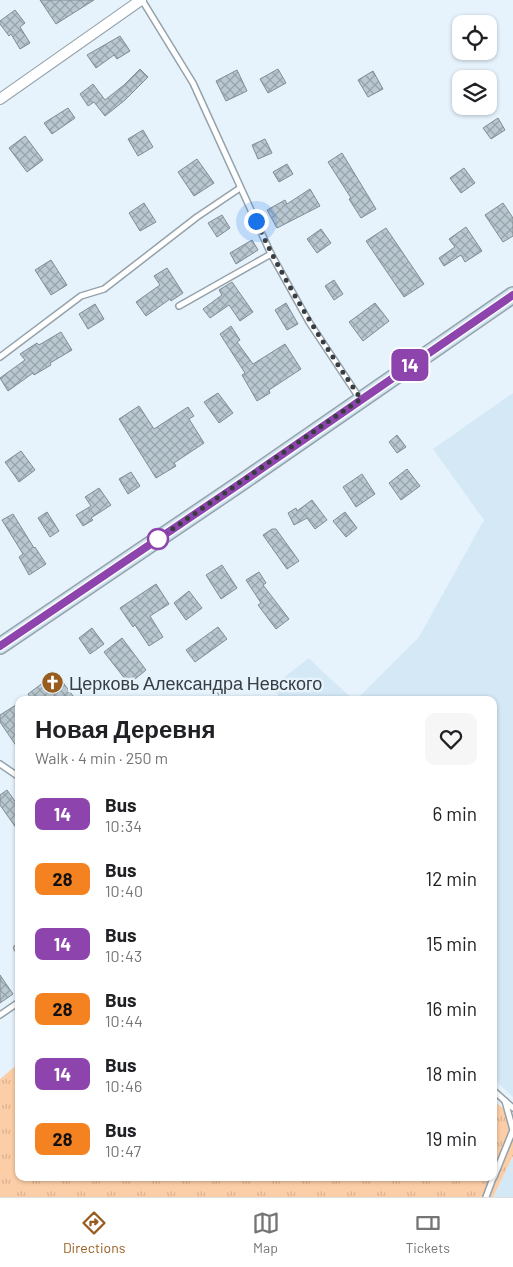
<!DOCTYPE html>
<html lang="en">
<head>
<meta charset="utf-8">
<style>
  :root { --surface:#fff; --page:#f6f6f6; --text:#202124; --muted:#757577; --line:#e0e0e0; --accent:#985c1e }
  body { margin:0; font-family:Barlow,sans-serif; background:var(--page); color:var(--text); height:100vh; display:flex; flex-direction:column; font-size:19px; white-space:nowrap }
  * { box-sizing:border-box; margin:0 }
  p { font-size:16px; color:var(--muted) }
  .icon { flex:none; width:28px; height:28px; fill:none; stroke:currentColor; stroke-width:2; stroke-linecap:round; stroke-linejoin:round }
  .map { position:relative; flex:1; overflow:hidden }
  .panel { position:absolute; left:15px; top:696px; width:482px; height:485px; display:flex; flex-direction:column; background:var(--surface); border-radius:10px; box-shadow:0 1px 4px #0004 }
  .panel>* { flex:none }
  .badge { padding:0 10px; border-radius:8px; font-size:18px; line-height:32px }
  .controls { position:absolute; left:452px; top:15px; display:grid; gap:10px }
  .controls a { display:grid; place-items:center; width:45px; height:45px; border-radius:10px; background:var(--surface); box-shadow:0 1px 4px #0004; font-size:25px }
  .you { position:absolute; width:25px; height:25px; margin:-12px; border:4px solid #fff; border-radius:50%; background:#1a73e8; box-shadow:0 0 0 8px #1a73e833 }
  .map>.badge { position:absolute; translate:-50% -50%; box-shadow:0 0 0 2px #fff }
  .round { display:grid; place-items:center; flex:none; width:52px; height:52px; border-radius:10px; background:var(--page) }
  .head { display:flex; align-items:center; justify-content:space-between; height:85px; padding:0 20px }
  h1 { font-size:24px; font-weight:700; line-height:38px }
  ul { padding:0; list-style:none }
  li { display:flex; align-items:center; gap:15px; height:65px; padding:0 20px }
  li div { flex:1 }
  li b { display:block; font-size:19px }
  li em { font-style:normal }
  li .badge { min-width:55px; font-weight:700; text-align:center }
  .dock { display:flex; justify-content:space-around; align-items:center; height:70px; border-top:1px solid var(--line); background:var(--surface); font-size:14px; color:var(--muted) }
  .dock a { display:grid; justify-items:center; gap:2px }
  .dock .active { color:var(--accent) }
  .map>svg:first-child { display:block }
</style>
</head>
<body>
<div class="map">
<svg width="513" height="1197" viewBox="0 0 513 1197">
  <defs>
    <pattern id="grass-tufts" width="24" height="20" patternUnits="userSpaceOnUse" patternTransform="scale(1.25)"><rect width="24" height="20" fill="#fccea7"/><path d="M3 7l-1-3M5 7V3M7 7l1-3M15 17l-1-3M17 17v-4M19 17l1-3" fill="none" stroke="#d9b291"/></pattern>
    <pattern id="building-cross-hatch" width="8" height="8" patternUnits="userSpaceOnUse" patternTransform="scale(1.25)"><rect width="8" height="8" fill="#b9c7d0"/><path d="M0 0l8 8M0 8l8-8" fill="none" stroke="#97a3aa"/></pattern>
  </defs>
  <rect width="100%" height="100%" fill="#e6f3fd"/>
  <!-- built -->
  <g fill="#d4e8f6">
    <polygon points="513,393 513,1097 494,1079 494,700 356,700 419,637 484,520 433,449"/>
    <polygon points="309,658 324,673 354,700 280,700 274,685"/>
    <polygon points="513,1156 513,1197 493,1197"/>
  </g>
  <!-- grass -->
  <polygon fill="url(#grass-tufts)" points="19,1063 19,1178 494,1178 494,1101 513,1116 513,1156 493,1197 0,1197 0,1079"/>
  <!-- building -->
  <g fill="url(#building-cross-hatch)" stroke="#818d95">
    <polygon points="40,0 94,0 56,24"/>
    <polygon points="15,10 25,23 20,27 30,43 20,49 11,34 9,36 0,24 0,21"/>
    <polygon points="120,36 130,51 117,59 114,55 96,68 87,55"/>
    <polygon points="140,69 148,77 125,100 105,116 94,102 88,106 80,94 93,84 105,100 124,85"/>
    <polygon points="278,69 286,83 268,93 260,79"/>
    <polygon points="237,70 247,91 226,101 216,81"/>
    <polygon points="373,71 383,89 368,97 358,80"/>
    <polygon points="68,108 75,118 52,134 44,123"/>
    <polygon points="498,118 505,130 491,139 483,128"/>
    <polygon points="143,130 153,147 138,156 128,139"/>
    <polygon points="25,136 43,160 27,172 9,148"/>
    <polygon points="265,139 272,153 258,159 252,145"/>
    <polygon points="342,153 376,209 361,218 349,199 351,198 328,162"/>
    <polygon points="197,159 214,183 194,196 178,172"/>
    <polygon points="287,164 293,174 279,182 273,172"/>
    <polygon points="464,168 475,183 461,193 450,178"/>
    <polygon points="310,189 320,206 277,228 267,210 285,200 287,204"/>
    <polygon points="144,203 156,222 140,231 129,213"/>
    <polygon points="503,203 513,218 513,236 503,242 485,215"/>
    <polygon points="222,215 230,228 217,237 208,223"/>
    <polygon points="466,227 482,251 465,262 461,255 444,266 439,258 455,247 449,239"/>
    <polygon points="386,228 424,284 404,297 366,241"/>
    <polygon points="321,229 331,243 317,253 307,239"/>
    <polygon points="252,240 258,250 236,264 230,253"/>
    <polygon points="51,260 67,285 51,295 35,270"/>
    <polygon points="167,268 183,293 171,301 170,299 146,316 136,302 160,285 154,276"/>
    <polygon points="334,280 343,294 334,300 325,286"/>
    <polygon points="232,282 253,312 240,321 229,305 210,318 203,309 222,295 219,290"/>
    <polygon points="286,303 298,324 287,330 275,310"/>
    <polygon points="375,303 389,321 363,341 349,322"/>
    <polygon points="95,304 104,319 88,329 79,314"/>
    <polygon points="231,326 240,340 237,342 253,364 285,344 301,369 269,390 270,393 257,401 242,375 245,373 220,334"/>
    <polygon points="61,332 72,350 50,363 51,365 34,375 33,373 8,391 0,378 25,360 20,354 37,343 39,345"/>
    <polygon points="218,393 233,413 219,423 204,402"/>
    <polygon points="139,406 154,429 188,407 194,416 189,419 204,443 174,463 176,466 156,478 119,419"/>
    <polygon points="397,435 406,447 397,453 389,442"/>
    <polygon points="21,451 35,470 19,482 5,462"/>
    <polygon points="407,469 420,486 401,500 389,483"/>
    <polygon points="131,472 140,486 128,494 119,479"/>
    <polygon points="362,474 375,494 356,507 343,487"/>
    <polygon points="99,488 111,505 91,518 93,520 83,526 76,515 91,506 85,497"/>
    <polygon points="312,500 327,520 315,529 307,518 294,525 288,513 296,508 297,511"/>
    <polygon points="47,512 59,531 50,537 38,518"/>
    <polygon points="345,512 357,528 346,537 333,521"/>
    <polygon points="13,514 34,548 35,547 46,564 29,575 19,557 23,554 2,520"/>
    <polygon points="272,529 276,529 299,561 287,569 263,535"/>
    <polygon points="222,565 237,588 221,599 206,575"/>
    <polygon points="259,572 266,583 263,585 289,619 276,629 258,605 261,603 246,580"/>
    <polygon points="156,584 169,604 150,616 163,637 149,646 135,625 133,627 120,608"/>
    <polygon points="189,591 202,608 186,620 174,603"/>
    <polygon points="218,627 227,639 195,662 186,650"/>
    <polygon points="92,628 104,644 90,654 79,638"/>
    <polygon points="122,638 146,670 129,684 104,652"/>
    <polygon points="56,673 73,696 67,700 32,700 28,694"/>
    <polygon points="227,679 234,689 220,697 214,687"/>
    <polygon points="19,703 19,750 0,722 0,715"/>
    <polygon points="7,790 19,807 19,832 0,805 0,795"/>
    <polygon points="0,975 13,994 0,1003"/>
  </g>
  <g fill="none" stroke-linecap="round" stroke-linejoin="round">
    <defs>
      <g id="lane">
        <polyline points="142,0 193,83 271,254 309,322 360,399"/>
        <polyline points="179,306 271,254"/>
        <polyline points="0,357 81,296 104,289 197,217 240,188"/>
        <polyline points="0,764 19,777"/>
        <polyline points="19,947 17,948 19,951"/>
        <polyline points="0,1015 19,1002"/>
        <polyline points="494,1091 513,1108"/>
        <polyline points="494,1177 513,1130 505,1101"/>
        <polyline points="486,1197 493,1178"/>
      </g>
      <polyline id="street" points="0,99 141,0"/>
      <polyline id="secondary" points="0,646 238,485 513,295"/>
    </defs>
    <!-- lane casing -->
    <use href="#lane" stroke="#95a2aa" stroke-width="8"/>
    <!-- street casing -->
    <use href="#street" stroke="#95a2aa" stroke-width="12"/>
    <!-- secondary casing -->
    <use href="#secondary" stroke="#95a2aa" stroke-width="18"/>
    <!-- lane -->
    <use href="#lane" stroke="#fff" stroke-width="5"/>
    <!-- street -->
    <use href="#street" stroke="#fff" stroke-width="10"/>
    <!-- secondary -->
    <use href="#secondary" stroke="#cde4f2" stroke-width="15"/>
  </g>
  <g fill="none" stroke-linecap="round" stroke-linejoin="round">
    <defs>
      <polyline id="line" points="0,646 238,485 513,295"/>
    </defs>
    <!-- line casing -->
    <use href="#line" stroke="#fff" stroke-width="11"/>
    <!-- line -->
    <use href="#line" stroke="#8e44ad" stroke-width="8"/>
    <!-- walk -->
    <path stroke="#383d41" stroke-width="5" stroke-dasharray="0 9" d="M158,539L361,399C322,342 285,284 256,221"/>
  </g>
  <!-- icons -->
  <defs>
    <symbol id="church-disc" viewBox="-11 -11 22 22"><circle r="9.5" fill="#985c1e" stroke="#e6f3fd"/><path d="M-1.2-6h2.4v3.5h3.3v2.4h-3.3V6h-2.4V-.1h-3.3v-2.4h3.3Z" fill="#fff"/></symbol>
  </defs>
  <g fill-rule="evenodd">
    <use href="#church-disc" x="40" y="670" width="25" height="25"/>
  </g>
  <!-- markers -->
  <circle fill="#fff" stroke="#8e44ad" stroke-width="2.5" cx="158" cy="539" r="10"/>
  <g text-anchor="middle" dominant-baseline="central" stroke-width="5" stroke-linejoin="round" paint-order="stroke">
    <!-- poi labels -->
    <g font-size="18" fill="#383d41" stroke="#e6f3fd" text-anchor="start">
      <text x="69" y="683">Церковь Александра Невского</text>
    </g>
  </g>
</svg>
<div class="controls">
<a><svg class="icon" aria-label="locate" viewBox="0 0 24 24"><circle cx="12" cy="12" r="6"/><path d="M12 2v4M12 18v4M2 12h4M18 12h4"/></svg></a>
<a><svg class="icon" aria-label="layers" viewBox="0 0 24 24"><path d="M12 4l9 5-9 5-9-5zM3 14l9 5 9-5"/></svg></a>
</div>
<div class="you" style="left:256px;top:221px"></div>
<b class="badge" style="left:410px;top:365px;background:#8e44ad;color:#fff">14</b>
<section class="panel">
<div class="head"><div><h1>Новая Деревня</h1><p>Walk · 4 min · 250 m</p></div><a class="round"><svg class="icon" aria-label="heart" viewBox="0 0 24 24"><path d="M12 20l-8-8c-3-5 5-10 8-4 3-6 11-1 8 4z"/></svg></a></div>
<ul>
<li><span class="badge" style="background:#8e44ad;color:#fff">14</span><div><b>Bus</b><p>10:34</p></div><em>6 min</em></li>
<li><span class="badge" style="background:#f58220;color:#111">28</span><div><b>Bus</b><p>10:40</p></div><em>12 min</em></li>
<li><span class="badge" style="background:#8e44ad;color:#fff">14</span><div><b>Bus</b><p>10:43</p></div><em>15 min</em></li>
<li><span class="badge" style="background:#f58220;color:#111">28</span><div><b>Bus</b><p>10:44</p></div><em>16 min</em></li>
<li><span class="badge" style="background:#8e44ad;color:#fff">14</span><div><b>Bus</b><p>10:46</p></div><em>18 min</em></li>
<li><span class="badge" style="background:#f58220;color:#111">28</span><div><b>Bus</b><p>10:47</p></div><em>19 min</em></li>
</ul>
</section>
</div>
<nav class="dock">
<a class="active"><svg class="icon" aria-label="directions" viewBox="0 0 24 24"><path d="M12 3l9 9-9 9-9-9zM9 14v-3h6M13 9l2 2-2 2"/></svg>Directions</a>
<a><svg class="icon" aria-label="map" viewBox="0 0 24 24"><path d="M3 6l6-2 6 2 6-2v14l-6 2-6-2-6 2zM9 4v14M15 6v14"/></svg>Map</a>
<a><svg class="icon" aria-label="tickets" viewBox="0 0 24 24"><path d="M3 7h18v10H3zM15 7v10"/></svg>Tickets</a>
</nav>
</body>
</html>
